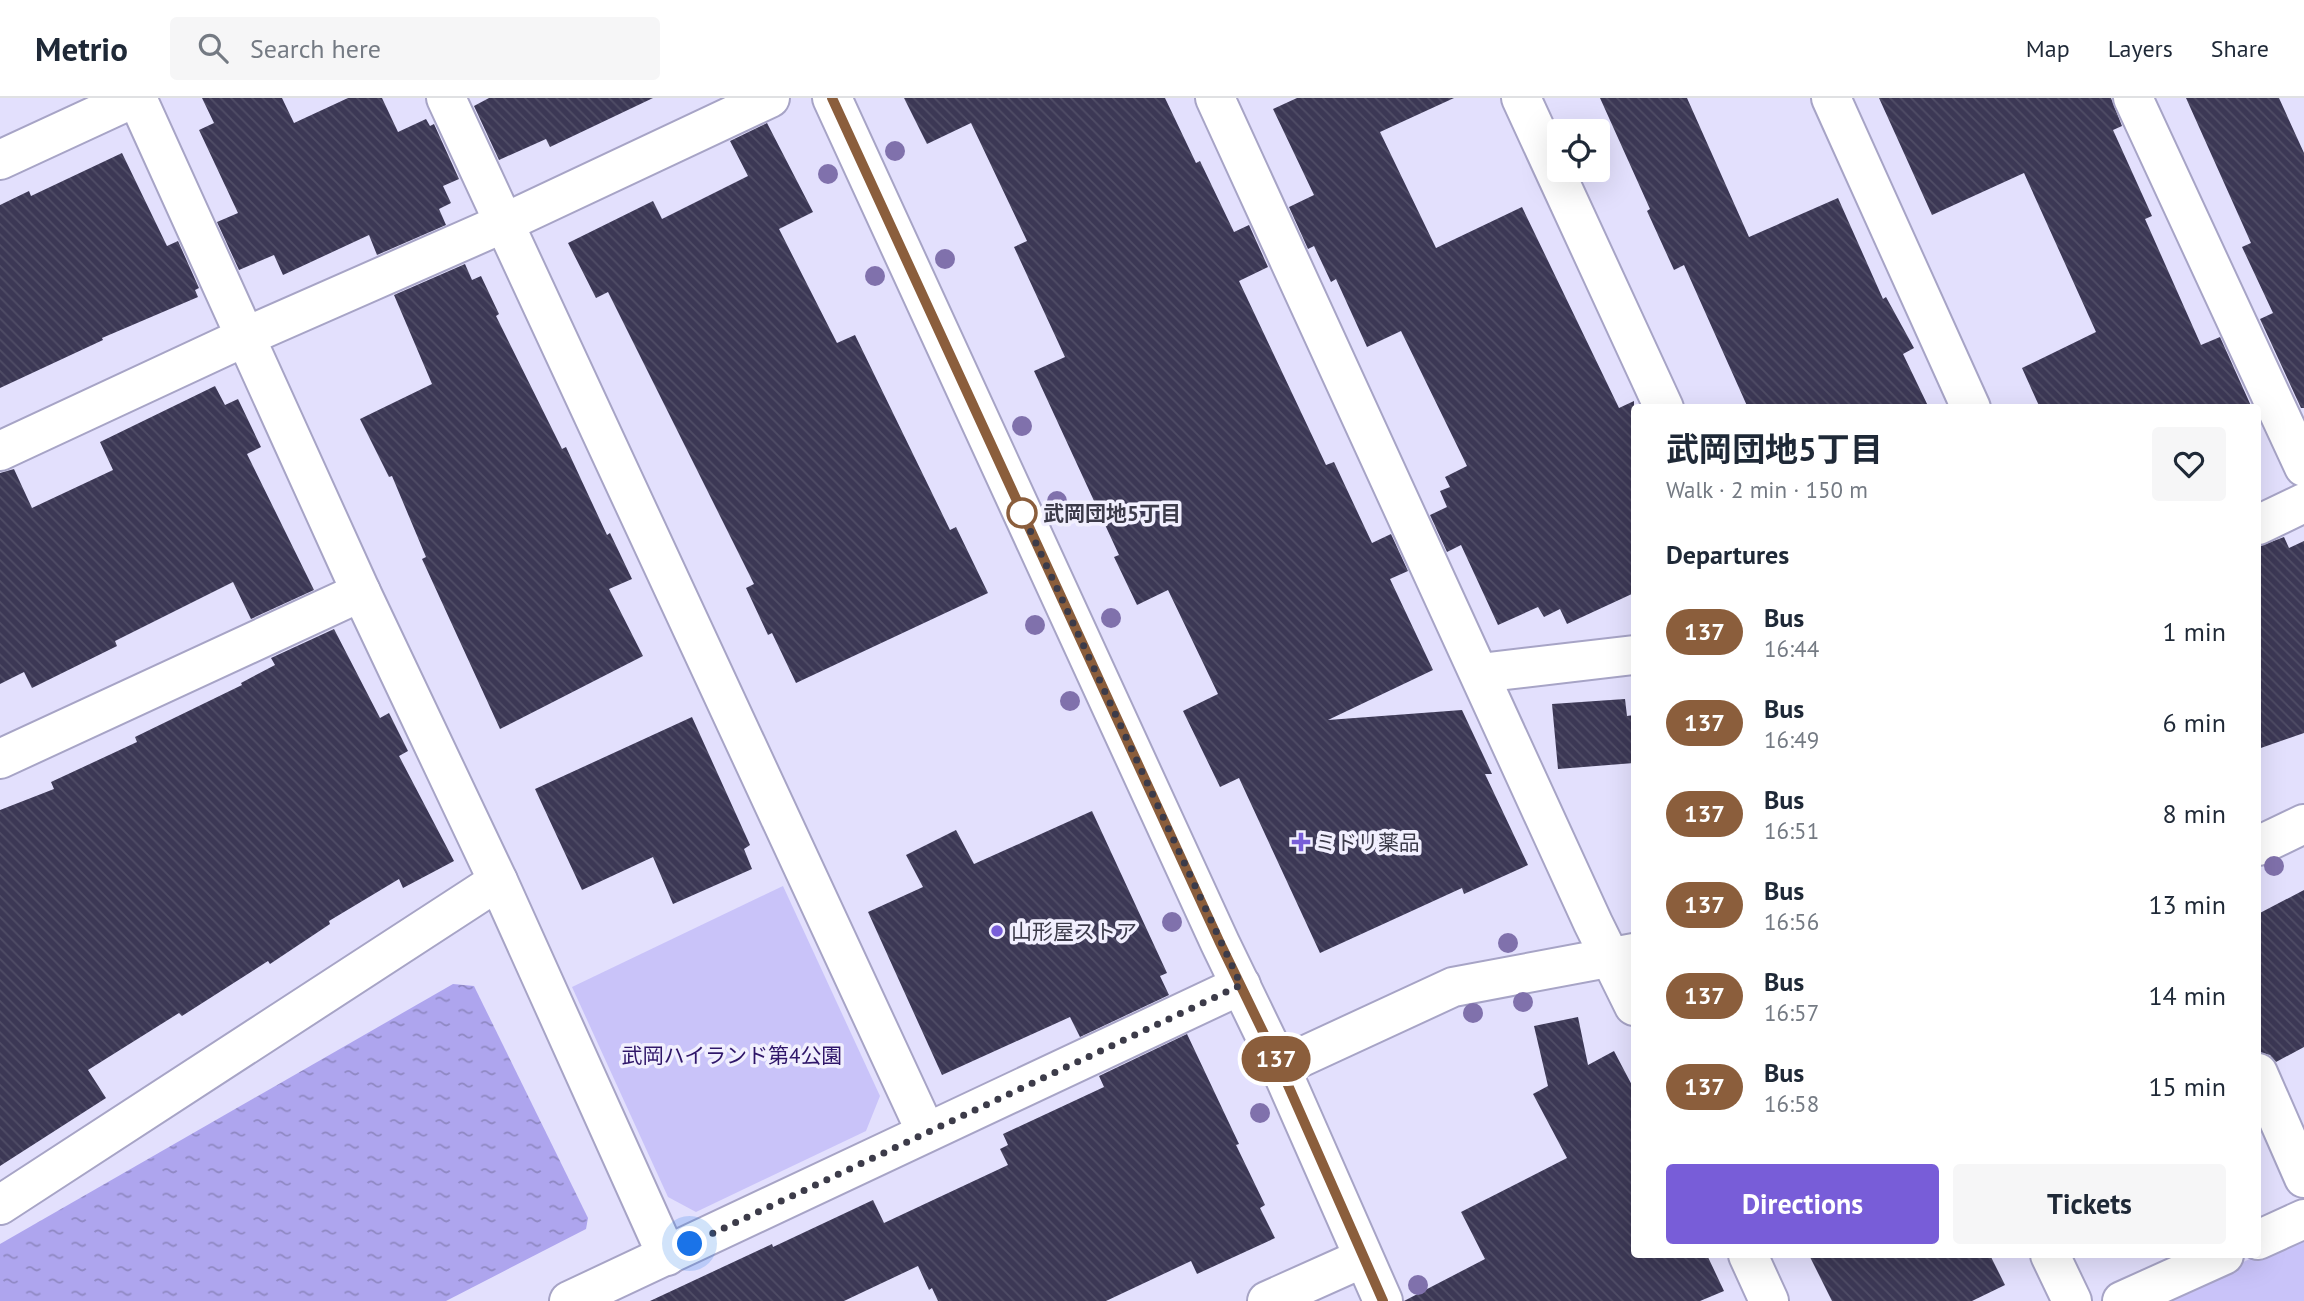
<!DOCTYPE html>
<html lang="en">
<head>
<meta charset="utf-8">
<style>
  :root { --surface:#fff; --page:#f6f6f7; --text:#1f2937; --muted:#747a83; --line:#e0e1e3; --accent:#785dd8 }
  body { margin:0; font-family:"PT Sans","Noto Sans JP",sans-serif; background:var(--page); color:var(--text); height:100vh; display:flex; flex-direction:column; font-size:26px; white-space:nowrap }
  * { box-sizing:border-box; margin:0 }
  p { font-size:23px; color:var(--muted) }
  .icon { flex:none; width:38px; height:38px; fill:none; stroke:currentColor; stroke-width:2; stroke-linecap:round; stroke-linejoin:round }
  .map { position:relative; flex:1; overflow:hidden }
  .side { position:absolute; left:1631px; top:306px; width:630px; height:854px; display:flex; flex-direction:column; background:var(--surface); border-radius:7px; box-shadow:0 7px 28px #0002 }
  .side>* { flex:none }
  .badge { padding:0 14px; border-radius:23px; font-size:24px; line-height:46px }
  .buttons { position:absolute; left:1547px; top:21px; display:grid; gap:14px }
  .buttons a { display:grid; place-items:center; width:63px; height:63px; border-radius:7px; background:var(--surface); box-shadow:0 7px 28px #0002; font-size:35px }
  .you { position:absolute; width:35px; height:35px; margin:-18px; border:5px solid #fff; border-radius:50%; background:#1a73e8; box-shadow:0 0 0 10px #1a73e833 }
  .map>.badge { position:absolute; translate:-50% -50%; box-shadow:0 0 0 4px #fff }
  h2 { padding:0 35px; font-size:26px; line-height:63px }
  .round { display:grid; place-items:center; flex:none; width:74px; height:74px; border-radius:7px; background:var(--page) }
  .overview { display:flex; align-items:center; justify-content:space-between; height:119px; padding:0 35px }
  h1 { font-size:33px; font-weight:700; line-height:52px }
  .primary-button { display:flex; gap:14px; margin-top:auto; padding:14px 35px }
  .primary-button a { flex:1; height:80px; border-radius:7px; background:var(--accent); color:#fff; font-size:28px; font-weight:700; line-height:80px; text-align:center }
  .primary-button a+a { background:var(--page); color:var(--text) }
  ul { padding:0; list-style:none }
  li { display:flex; align-items:center; gap:21px; height:91px; padding:0 35px }
  li div { flex:1 }
  li b { display:block; font-size:26px }
  li em { font-style:normal }
  li .badge { min-width:77px; font-weight:700; text-align:center }
  header { display:flex; align-items:center; gap:42px; box-sizing:border-box; height:98px; padding:0 35px; background:var(--surface); border-bottom:2px solid var(--line) }
  header strong { font-size:33px }
  nav { display:flex; gap:38px; margin-inline-start:auto; font-size:24px }
  .search { width:490px; height:63px; background:var(--page); display:flex; align-items:center; gap:18px; box-sizing:border-box; padding:0 24px; border-radius:7px; color:var(--muted); font-size:26px }
  .map>svg:first-child { display:block }
</style>
</head>
<body>
<header>
<strong>Metrio</strong>
<div class="search"><svg class="icon" aria-label="search" viewBox="0 0 24 24"><circle cx="10" cy="10" r="6"/><path d="M15 15l6 6"/></svg>Search here</div>
<nav><a>Map</a><a>Layers</a><a>Share</a></nav>
</header>
<div class="map">
<svg width="2304" height="1203" viewBox="0 0 2304 1203">
  <defs>
    <pattern id="water-ripples" width="26" height="14" patternUnits="userSpaceOnUse" patternTransform="scale(1.75)"><rect width="26" height="14" fill="#aea5ee"/><path d="M2 4q2-2 4 0t4 0M15 11q2-2 4 0t4 0" fill="none" stroke="#8f88c3"/></pattern>
    <pattern id="building-back-hatch" width="6" height="6" patternUnits="userSpaceOnUse" patternTransform="scale(1.75)"><rect width="6" height="6" fill="#3c3855"/><path d="M-1 5l2 2M0 0l6 6M5-1l2 2" fill="none" stroke="#504d66"/></pattern>
  </defs>
  <rect width="100%" height="100%" fill="#e3e0fd"/>
  <!-- park -->
  <g fill="#c9c3f9">
    <polygon points="783,788 880,998 866,1033 696,1114 668,1099 572,889"/>
    <polygon points="2294,1140 2304,1144 2304,1203 2161,1203"/>
  </g>
  <!-- water -->
  <polygon fill="url(#water-ripples)" points="453,886 474,888 588,1120 586,1131 446,1203 0,1203 0,1146"/>
  <!-- building -->
  <g fill="url(#building-back-hatch)">
    <polygon points="202,0 282,0 294,25 348,0 382,0 398,34 426,21 430,28 434,26 459,81 443,88 451,105 439,111 446,127 377,157 369,137 283,177 274,157 239,172 217,124 238,115 199,32 214,25"/>
    <polygon points="489,0 653,0 550,49 546,41 499,62 474,8"/>
    <polygon points="904,0 1165,0 1196,65 1200,63 1234,134 1249,127 1268,169 1239,183 1326,367 1334,364 1372,445 1391,436 1408,473 1390,481 1433,572 1328,622 1462,612 1492,676 1485,676 1528,767 1464,796 1462,790 1320,855 1239,680 1220,689 1183,613 1218,596 1168,492 1137,507 1114,459 1119,457 1034,273 1065,259 1014,149 1027,143 971,25 927,46"/>
    <polygon points="1297,0 1454,0 1380,34 1436,150 1522,109 1619,310 1634,303 1634,495 1567,526 1560,511 1544,519 1538,509 1498,527 1461,447 1447,454 1430,417 1447,409 1440,393 1450,389 1445,379 1467,368 1401,233 1367,249 1336,181 1331,184 1314,148 1308,151 1289,109 1314,97 1273,11"/>
    <polygon points="1600,0 1687,0 1749,139 1838,100 1883,201 1886,199 1914,250 1903,256 1929,310 1748,310 1684,167 1674,172 1647,113 1650,111"/>
    <polygon points="1879,0 2111,0 2122,28 2113,32 2152,118 2145,121 2201,247 2220,239 2252,310 2040,310 2022,270 2096,234 2024,75 1932,117"/>
    <polygon points="2186,0 2279,0 2304,55 2304,310 2301,310 2260,221 2273,215 2242,149 2251,145"/>
    <polygon points="767,25 813,114 779,131 837,245 855,237 950,432 956,429 988,495 796,585 772,535 768,537 746,490 754,486 608,194 596,200 568,145 653,103 662,121 748,78 730,43"/>
    <polygon points="122,55 167,148 178,143 199,190 195,192 198,199 102,240 103,242 0,290 0,107 29,93 31,98"/>
    <polygon points="465,166 472,182 481,178 499,216 496,218 562,351 566,349 607,437 610,435 632,481 609,491 643,558 500,631 422,461 426,459 392,378 389,379 360,321 432,286 394,197"/>
    <polygon points="215,288 225,307 238,301 261,349 247,356 314,492 251,521 233,484 115,543 117,548 32,590 24,574 0,586 0,375 14,371 32,410 113,372 100,344"/>
    <polygon points="2284,439 2289,450 2304,443 2304,635 2258,651 2258,449"/>
    <polygon points="334,531 380,620 389,615 408,653 399,658 454,763 403,790 399,781 329,823 330,826 270,866 268,863 182,918 179,915 88,972 106,1000 0,1068 0,712 54,691 51,684 137,644 135,639 242,587 241,585 275,567 271,560"/>
    <polygon points="1625,601 1627,618 1634,617 1634,665 1558,671 1552,606"/>
    <polygon points="692,619 750,747 744,751 752,771 673,806 653,759 582,792 535,691"/>
    <polygon points="1092,713 1167,875 1160,878 1169,897 1080,939 1070,919 942,977 868,814 923,789 906,757 956,732 974,766"/>
    <polygon points="2304,792 2304,949 2276,964 2270,957 2258,954 2258,816"/>
    <polygon points="1578,919 1588,967 1614,953 1634,991 1634,1157 1707,1157 1724,1193 1700,1203 1404,1203 1485,1161 1461,1114 1567,1060 1533,996 1548,988 1534,928"/>
    <polygon points="1187,936 1239,1046 1236,1047 1265,1107 1260,1110 1275,1140 1197,1176 1191,1163 1106,1203 938,1203 932,1190 929,1192 918,1168 844,1203 650,1203 772,1146 773,1149 873,1102 884,1125 1008,1067 1000,1051 1008,1047 1003,1036 1104,989 1099,978"/>
    <polygon points="1809,1157 1990,1157 2005,1187 1972,1203 1832,1203"/>
  </g>
  <g fill="none" stroke-linecap="round" stroke-linejoin="round">
    <defs>
      <g id="minor">
        <polyline points="137,0 361,494 498,783 667,1158"/>
        <polyline points="446,0 926,1034"/>
        <polyline points="1215,0 1593,825 1634,908"/>
        <polyline points="1521,0 1664,310"/>
        <polyline points="1831,0 1971,310"/>
        <polyline points="2133,0 2304,369"/>
        <polyline points="0,62 134,0"/>
        <polyline points="0,353 247,238 504,125 770,0"/>
        <polyline points="2258,427 2304,405"/>
        <polyline points="1480,575 1634,557"/>
        <polyline points="0,661 361,494"/>
        <polyline points="2258,975 2304,1080"/>
        <polyline points="0,1107 498,783"/>
        <polyline points="2258,1142 2304,1121"/>
        <polyline points="1748,1157 1769,1203"/>
        <polyline points="2050,1157 2072,1203"/>
        <polyline points="569,1203 1241,887"/>
        <polyline points="1267,1203 1363,1160"/>
        <polyline points="2122,1203 2224,1157"/>
      </g>
      <g id="tertiary">
        <polyline points="832,0 1220,845 1280,969 1383,1203"/>
        <polyline points="2258,748 2304,726"/>
        <polyline points="1280,969 1453,889 1634,855"/>
      </g>
    </defs>
    <!-- minor casing -->
    <use href="#minor" stroke="#a7a4c6" stroke-width="42"/>
    <!-- tertiary casing -->
    <use href="#tertiary" stroke="#a7a4c6" stroke-width="42"/>
    <!-- minor -->
    <use href="#minor" stroke="#fff" stroke-width="38"/>
    <!-- tertiary -->
    <use href="#tertiary" stroke="#fff" stroke-width="38"/>
  </g>
  <!-- trees -->
  <g fill="#8071ac">
    <circle cx="895" cy="53" r="10"/>
    <circle cx="828" cy="76" r="10"/>
    <circle cx="945" cy="161" r="10"/>
    <circle cx="875" cy="178" r="10"/>
    <circle cx="1022" cy="328" r="10"/>
    <circle cx="1057" cy="403" r="10"/>
    <circle cx="1111" cy="520" r="10"/>
    <circle cx="1035" cy="527" r="10"/>
    <circle cx="1070" cy="603" r="10"/>
    <circle cx="2274" cy="768" r="10"/>
    <circle cx="1172" cy="824" r="10"/>
    <circle cx="1508" cy="845" r="10"/>
    <circle cx="1523" cy="904" r="10"/>
    <circle cx="1473" cy="915" r="10"/>
    <circle cx="1260" cy="1015" r="10"/>
    <circle cx="1418" cy="1187" r="10"/>
  </g>
  <g fill="none" stroke-linecap="round" stroke-linejoin="round">
    <defs>
      <polyline id="line" points="832,0 1220,845 1280,969 1383,1203"/>
    </defs>
    <!-- line casing -->
    <use href="#line" stroke="#fff" stroke-width="16"/>
    <!-- line -->
    <use href="#line" stroke="#8b5e3c" stroke-width="10"/>
    <!-- walk -->
    <polyline stroke="#3c3b49" stroke-width="7" stroke-dasharray="0 12.6" points="690,1146 1241,887 1022,415"/>
  </g>
  <!-- markers -->
  <circle fill="#fff" stroke="#8b5e3c" stroke-width="3.5" cx="1022" cy="415" r="14"/>
  <g fill="#785dd8" stroke="#f1effe" stroke-width="2.5">
    <path d="M1297.5 733.5h7v7h7v7h-7v7h-7v-7h-7v-7h7z"/>
    <circle cx="997" cy="833" r="7"/>
  </g>
  <g text-anchor="middle" dominant-baseline="central" stroke-width="7" stroke-linejoin="round" paint-order="stroke">
    <!-- stop labels -->
    <g font-size="21" font-weight="bold" fill="#3c3b49" stroke="#f1effe" text-anchor="start">
      <text x="1043" y="415">武岡団地5丁目</text>
    </g>
    <!-- poi labels -->
    <g font-size="21" fill="#3c3b49" stroke="#f1effe" text-anchor="start">
      <text x="1315" y="744">ミドリ薬品</text>
      <text x="1011" y="833">山形屋ストア</text>
    </g>
    <!-- park labels -->
    <g font-size="21" fill="#2f1669" stroke="#f1effe">
      <text x="732" y="957">武岡ハイランド第4公園</text>
    </g>
  </g>
</svg>
<div class="buttons">
<a><svg class="icon" aria-label="locate" viewBox="0 0 24 24"><circle cx="12" cy="12" r="6"/><path d="M12 2v4M12 18v4M2 12h4M18 12h4"/></svg></a>
</div>
<div class="you" style="left:690px;top:1146px"></div>
<b class="badge" style="left:1276px;top:961px;background:#8b5e3c;color:#fff">137</b>
<section class="side">
<div class="overview"><div><h1>武岡団地5丁目</h1><p>Walk · 2 min · 150 m</p></div><a class="round"><svg class="icon" aria-label="heart" viewBox="0 0 24 24"><path d="M12 20l-8-8c-3-5 5-10 8-4 3-6 11-1 8 4z"/></svg></a></div>
<h2>Departures</h2>
<ul>
<li><span class="badge" style="background:#8b5e3c;color:#fff">137</span><div><b>Bus</b><p>16:44</p></div><em>1 min</em></li>
<li><span class="badge" style="background:#8b5e3c;color:#fff">137</span><div><b>Bus</b><p>16:49</p></div><em>6 min</em></li>
<li><span class="badge" style="background:#8b5e3c;color:#fff">137</span><div><b>Bus</b><p>16:51</p></div><em>8 min</em></li>
<li><span class="badge" style="background:#8b5e3c;color:#fff">137</span><div><b>Bus</b><p>16:56</p></div><em>13 min</em></li>
<li><span class="badge" style="background:#8b5e3c;color:#fff">137</span><div><b>Bus</b><p>16:57</p></div><em>14 min</em></li>
<li><span class="badge" style="background:#8b5e3c;color:#fff">137</span><div><b>Bus</b><p>16:58</p></div><em>15 min</em></li>
</ul>
<div class="primary-button"><a>Directions</a><a>Tickets</a></div>
</section>
</div>
</body>
</html>
